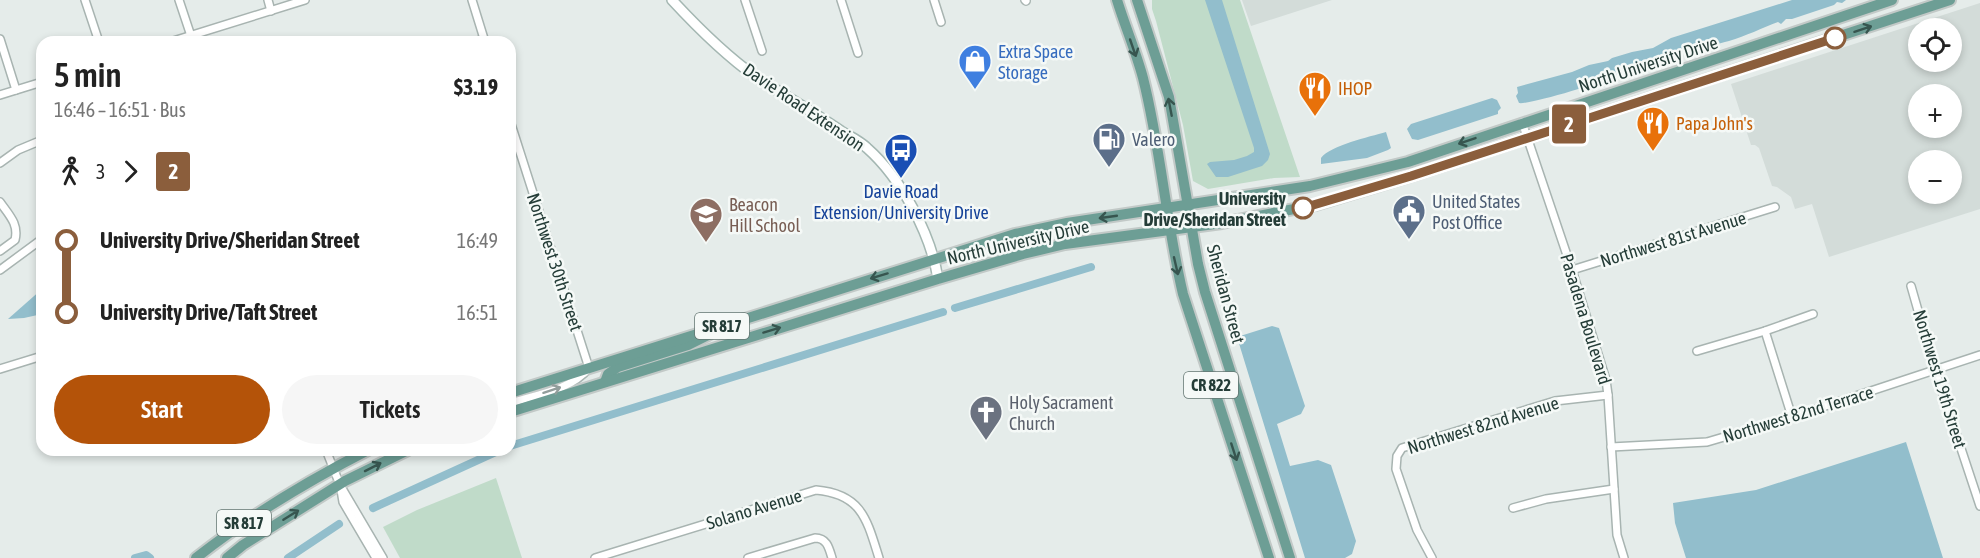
<!DOCTYPE html>
<html lang="en">
<head>
<meta charset="utf-8">
<style>
  :root { --surface:#fff; --page:#f6f6f6; --text:#222; --muted:#767676; --accent:#b45309 }
  body { margin:0; font-family:"Asap Condensed",sans-serif; background:var(--page); color:var(--text); height:100vh; display:flex; flex-direction:column; font-size:22px; white-space:nowrap }
  * { box-sizing:border-box; margin:0 }
  p { font-size:20px; color:var(--muted) }
  .icon { flex:none; width:33px; height:33px; fill:none; stroke:currentColor; stroke-width:2; stroke-linecap:round; stroke-linejoin:round }
  .map { position:relative; flex:1; overflow:hidden }
  .sheet { position:absolute; left:36px; top:36px; width:480px; height:420px; display:flex; flex-direction:column; background:var(--surface); border-radius:18px; box-shadow:0 3px 9px #0003 }
  .sheet>* { flex:none }
  .badge { padding:0 12px; border-radius:4px; font-size:21px; line-height:39px }
  .controls { position:absolute; left:1908px; top:18px; display:grid; gap:12px }
  .controls a { display:grid; place-items:center; width:54px; height:54px; border-radius:50%; background:var(--surface); box-shadow:0 3px 9px #0003; font-size:30px }
  .map>.badge { position:absolute; translate:-50% -50%; box-shadow:0 0 0 3px #fff }
  .legs { display:flex; align-items:center; gap:9px; height:66px; padding:0 18px; font-size:20px }
  .legs p { margin-inline-start:auto }
  .head { display:flex; align-items:center; justify-content:space-between; height:102px; padding:0 18px }
  h1 { font-size:33px; font-weight:600; line-height:45px }
  .button { display:flex; gap:12px; margin-top:auto; padding:12px 18px }
  .button a { flex:1; height:69px; border-radius:36px; background:var(--accent); color:#fff; font-size:24px; font-weight:600; line-height:69px; text-align:center }
  .button a+a { background:var(--page); color:var(--text) }
  ul { padding:0 18px; list-style:none }
  li { display:flex; align-items:center; gap:21px; height:72px; font-size:22px }
  li i { display:grid; place-items:center; width:9px; height:100%; margin:0 8px; background:currentColor }
  li i::after { content:''; width:15px; height:15px; margin:-8px; border:4px solid; border-radius:50%; background:var(--surface) }
  li p { margin-inline-start:auto }
  li:first-child i { background:linear-gradient(#0000 50%,currentColor 0) }
  li:last-child i { background:linear-gradient(currentColor 50%,#0000 0) }
  .map>svg:first-child { display:block }
</style>
</head>
<body>
<div class="map">
<svg width="1980" height="558" viewBox="0 0 1980 558">
  <rect width="100%" height="100%" fill="#e5ecea"/>
  <!-- built -->
  <g fill="#d3dcd9" fill-rule="evenodd">
    <polygon points="1242,0 1332,0 1251,26"/>
    <path d="M1980,3V209L1829,257L1812,204L1795,209L1791,197L1777,187L1772,186L1759,148L1755,145H1751L1731,84ZM1918,28H1952V62H1918ZM1918,94H1952V128H1918ZM1918,160H1952V194H1918Z"/>
  </g>
  <!-- green -->
  <g fill="#c0dbc9">
    <polygon points="1152,0 1240,0 1300,177 1274,178 1208,189 1193,181 1183,125 1156,21 1152,9"/>
    <polygon points="496,478 522,558 400,558 383,527 417,510"/>
  </g>
  <!-- water -->
  <g fill="#92becc">
    <polygon points="1205,0 1222,0 1270,154 1268,160 1262,166 1228,177 1216,177 1207,164 1210,162 1234,160 1247,156 1254,152 1254,148"/>
    <path d="M1792,0H1846L1842,3L1837,2L1834,5L1792,19H1786L1781,24L1778,22C1762,28 1746,36 1729,41C1708,47 1671,52 1653,64C1641,63 1626,72 1614,77C1600,83 1529,105 1519,103L1516,96L1518,93L1517,87L1572,72L1589,65L1608,61L1612,58L1632,52L1653,48L1671,38L1687,33Z"/>
    <polygon points="1492,98 1497,100 1501,108 1498,111 1498,114 1418,140 1412,139 1407,129 1411,124"/>
    <path d="M1386,132L1391,148L1388,150L1367,158L1321,164V158C1331,145 1369,137 1386,132Z"/>
    <polygon points="42,289 42,314 24,318 8,319"/>
    <polygon points="1272,326 1279,328 1305,406 1301,414 1277,424 1290,466 1318,460 1331,465 1356,541 1352,554 1345,558 1305,558 1237,337"/>
    <polygon points="1906,442 1943,558 1686,558 1675,523 1673,503 1756,490"/>
  </g>
  <g fill="none" stroke-linecap="round" stroke-linejoin="round">
    <!-- canal -->
    <g stroke="#92becc" stroke-width="8">
      <polyline points="955,308 1091,267"/>
      <polyline points="510,446 943,312"/>
      <polyline points="373,508 500,450"/>
      <polyline points="135,558 146,555 150,558"/>
      <polyline points="288,558 339,524"/>
    </g>
    <defs>
      <g id="minor">
        <polyline points="85,0 99,42"/>
        <polyline points="179,0 193,42"/>
        <polyline points="268,0 271,11"/>
        <polyline points="472,0 485,42"/>
        <polyline points="745,0 762,51"/>
        <polyline points="841,0 858,53"/>
        <polyline points="934,0 941,22"/>
        <polyline points="1025,0 1026,1"/>
        <polyline points="0,39 16,90"/>
        <polyline points="170,42 305,0"/>
        <polyline points="474,42 484,39"/>
        <polyline points="0,95 42,82"/>
        <path d="M510,121L589,368C571,390 536,395 510,403"/>
        <polyline points="1522,122 1572,270 1606,380 1608,395 1617,535 1624,558"/>
        <polyline points="0,163 18,150 42,140"/>
        <path d="M0,202C9,215 19,224 15,240L0,251"/>
        <polyline points="0,270 42,239"/>
        <polyline points="1572,270 1775,207"/>
        <polyline points="1911,286 1935,370 1980,506"/>
        <polyline points="1765,331 1792,417"/>
        <polyline points="1697,351 1765,331 1813,314"/>
        <polyline points="0,369 42,356"/>
        <polyline points="1611,447 1707,442 1792,417 1980,355"/>
        <polyline points="326,450 340,485 383,558"/>
        <polyline points="341,490 343,502 376,558"/>
        <polyline points="1513,508 1546,499 1614,489"/>
        <path d="M595,558L816,490C862,494 867,520 879,558"/>
        <path d="M748,558L815,538C827,538 829,548 832,558"/>
        <polyline points="1432,558 1417,530 1396,469 1397,456 1402,448 1555,401 1608,395"/>
      </g>
      <path id="secondary" d="M672,0C697,27 725,55 756,77C784,95 813,112 841,131C849,136 860,141 867,148C901,178 931,234 938,279"/>
      <g id="primary">
        <path d="M1117,0C1125,26 1136,52 1143,78C1161,149 1166,223 1183,294L1269,558"/>
        <polyline points="1137,0 1169,97 1198,264 1205,292 1290,558"/>
        <polyline points="605,382 608,374 618,367 688,345 708,335"/>
        <polyline points="510,393 1015,234 1067,223 1310,186 1408,162 1892,0"/>
        <polyline points="510,412 938,279 1023,254 1065,244 1222,223 1315,205 1411,176 1950,0"/>
        <path d="M196,558C249,516 308,481 368,450"/>
        <polyline points="227,558 243,545 345,481 408,450"/>
      </g>
    </defs>
    <!-- minor casing -->
    <use href="#minor" stroke="#a8b4b1" stroke-width="10"/>
    <!-- secondary casing -->
    <use href="#secondary" stroke="#a4b7b2" stroke-width="12"/>
    <!-- primary casing -->
    <use href="#primary" stroke="#c2c9c7" stroke-width="14"/>
    <!-- minor -->
    <use href="#minor" stroke="#fff" stroke-width="7"/>
    <!-- secondary -->
    <use href="#secondary" stroke="#fff" stroke-width="9"/>
    <!-- primary -->
    <use href="#primary" stroke="#6d9e95" stroke-width="10"/>
  </g>
  <!-- one-way arrows -->
  <defs><path id="oneway-shaft" d="M-6 0H5M1.5-3L5.5 0L1.5 3" fill="none" stroke-width="1.6" stroke-linecap="round" stroke-linejoin="round" transform="scale(1.5)"/></defs>
  <g stroke="#37554f">
    <use href="#oneway-shaft" transform="translate(1863 29) rotate(-18)"/>
    <use href="#oneway-shaft" transform="translate(1133 48) rotate(71)"/>
    <use href="#oneway-shaft" transform="translate(1170 107) rotate(-101)"/>
    <use href="#oneway-shaft" transform="translate(1467 141) rotate(161)"/>
    <use href="#oneway-shaft" transform="translate(1108 217) rotate(172)"/>
    <use href="#oneway-shaft" transform="translate(1176 266) rotate(77)"/>
    <use href="#oneway-shaft" transform="translate(879 276) rotate(163)"/>
    <use href="#oneway-shaft" transform="translate(772 330) rotate(-17)"/>
    <use href="#oneway-shaft" transform="translate(1234 452) rotate(72)"/>
    <use href="#oneway-shaft" transform="translate(373 467) rotate(-27)"/>
    <use href="#oneway-shaft" transform="translate(291 515) rotate(-32)"/>
  </g>
  <use stroke="#929e9c" href="#oneway-shaft" transform="translate(552 390) rotate(-18)"/>
  <g fill="none" stroke-linecap="round" stroke-linejoin="round">
    <defs>
      <polyline id="line-1" points="1303,208 1411,176 1835,38"/>
    </defs>
    <!-- line-1 casing -->
    <use href="#line-1" stroke="#fff" stroke-width="14"/>
    <!-- line-1 -->
    <use href="#line-1" stroke="#8b5e3c" stroke-width="9"/>
  </g>
  <!-- icons -->
  <defs>
    <symbol id="shop-pin" viewBox="-11 -11 22 30"><path d="M0 17L-7.5 6A9.5 9.5 0 1 1 7.5 6Z" fill="#3f7fe0" stroke="#f5f9f7"/><path d="M-5-2.5h2.3a2.7 3.5 0 0 1 5.4 0H5L5.5 6h-11ZM-1.5-2.5h3a1.5 2.3 0 0 0-3 0Z" fill="#fff"/></symbol>
    <symbol id="restaurant-pin" viewBox="-11 -11 22 30"><path d="M0 17L-7.5 6A9.5 9.5 0 1 1 7.5 6Z" fill="#e8710a" stroke="#f5f9f7"/><path d="M-5-6h1v4h1v-4h1v4h1v-4h1v5L-1.5 .5V6h-2V.5L-5-1ZM5-6V6H3V1.5H1.5Q1.5-4 5-6Z" fill="#fff"/></symbol>
    <symbol id="fuel-pin" viewBox="-11 -11 22 30"><path d="M0 17L-7.5 6A9.5 9.5 0 1 1 7.5 6Z" fill="#5c6f8a" stroke="#f5f9f7"/><path d="M-5.5-6h7V0h2V4h1.3V-2.5L3-4.5l.8-.8L6-3V5H2.5V1h-1V6h-7ZM-4.2-4.7v3.2H.2V-4.7Z" fill="#fff"/></symbol>
    <symbol id="bus-pin" viewBox="-11 -11 22 30"><path d="M0 17L-7.5 6A9.5 9.5 0 1 1 7.5 6Z" fill="#1a4fb4" stroke="#f5f9f7"/><path d="M-5-6H5V4H4V6H2V4H-2V6H-4V4H-5ZM-3.5-4V0h7V-4ZM-3.5 1.2v1.5H-2V1.2ZM2 1.2v1.5H3.5V1.2Z" fill="#fff"/></symbol>
    <symbol id="civic-pin" viewBox="-11 -11 22 30"><path d="M0 17L-7.5 6A9.5 9.5 0 1 1 7.5 6Z" fill="#5c6f8a" stroke="#f5f9f7"/><path d="M-.6-6.5H3V-4.5H.6V-3L4-1V1h2V6H-6V1h2V-1L-.6-3ZM-1.2 2.5V6h2.4V2.5Z" fill="#fff"/></symbol>
    <symbol id="school-pin" viewBox="-11 -11 22 30"><path d="M0 17L-7.5 6A9.5 9.5 0 1 1 7.5 6Z" fill="#8d6e63" stroke="#f5f9f7"/><path d="M0-5L7-2L0 1L-7-2ZM-4 1L0 2.5L4 1V4Q0 6-4 4Z" fill="#fff"/></symbol>
    <symbol id="church-pin" viewBox="-11 -11 22 30"><path d="M0 17L-7.5 6A9.5 9.5 0 1 1 7.5 6Z" fill="#6b7280" stroke="#f5f9f7"/><path d="M-1.2-6h2.4v3.5h3.3v2.4h-3.3V6h-2.4V-.1h-3.3v-2.4h3.3Z" fill="#fff"/></symbol>
  </defs>
  <g fill-rule="evenodd">
    <use href="#shop-pin" x="956" y="42" width="38" height="52"/>
    <use href="#restaurant-pin" x="1296" y="69" width="38" height="52"/>
    <use href="#restaurant-pin" x="1634" y="104" width="38" height="52"/>
    <use href="#fuel-pin" x="1090" y="120" width="38" height="52"/>
    <use href="#bus-pin" x="882" y="131" width="38" height="52"/>
    <use href="#civic-pin" x="1390" y="192" width="38" height="52"/>
    <use href="#school-pin" x="687" y="195" width="38" height="52"/>
    <use href="#church-pin" x="967" y="393" width="38" height="52"/>
  </g>
  <!-- markers -->
  <g fill="#fff" stroke="#8b5e3c" stroke-width="3">
    <circle cx="1835" cy="38" r="10"/>
    <circle cx="1303" cy="208" r="10"/>
  </g>
  <g text-anchor="middle" dominant-baseline="central" stroke-width="5" stroke-linejoin="round" paint-order="stroke">
    <!-- shield labels -->
    <g fill="#f5f9f7" stroke="#637571" stroke-width="1.5">
      <rect x="695" y="313" width="54" height="26" rx="4.5"/>
      <rect x="1184" y="372" width="54" height="26" rx="4.5"/>
      <rect x="217" y="510" width="54" height="26" rx="4.5"/>
    </g>
    <g font-size="16" font-weight="bold" fill="#253d38">
      <text x="722" y="326">SR 817</text>
      <text x="1211" y="385">CR 822</text>
      <text x="244" y="523">SR 817</text>
    </g>
    <!-- shop labels -->
    <g font-size="18" fill="#366cbe" stroke="#f5f9f7" text-anchor="start">
      <text x="998" y="51">Extra Space<tspan x="998" dy="21">Storage</tspan></text>
    </g>
    <!-- street labels -->
    <g font-size="18" fill="#253d38" stroke="#f5f9f7">
      <text transform="translate(1648 64) rotate(-18)">North University Drive</text>
      <text transform="translate(804 107) rotate(34)">Davie Road Extension</text>
      <text transform="translate(1673 239) rotate(-17)">Northwest 81st Avenue</text>
      <text transform="translate(1018 242) rotate(-13)">North University Drive</text>
      <text transform="translate(555 262) rotate(72)">Northwest 30th Street</text>
      <text transform="translate(1226 294) rotate(75)">Sheridan Street</text>
      <text transform="translate(1586 319) rotate(73)">Pasadena Boulevard</text>
      <text transform="translate(1940 379) rotate(73)">Northwest 19th Street</text>
      <text transform="translate(1798 414) rotate(-17)">Northwest 82nd Terrace</text>
      <text transform="translate(1483 425) rotate(-17)">Northwest 82nd Avenue</text>
      <text transform="translate(754 509) rotate(-17)">Solano Avenue</text>
    </g>
    <!-- food labels -->
    <g font-size="18" fill="#c56008" stroke="#f5f9f7" text-anchor="start">
      <text x="1338" y="88">IHOP</text>
      <text x="1676" y="123">Papa John's</text>
    </g>
    <!-- service labels -->
    <g font-size="18" fill="#4e5e75" stroke="#f5f9f7" text-anchor="start">
      <text x="1132" y="139">Valero</text>
      <text x="1432" y="201">United States<tspan x="1432" dy="21">Post Office</tspan></text>
    </g>
    <!-- transit labels -->
    <g font-size="18" fill="#164399" stroke="#f5f9f7">
      <text x="901" y="191">Davie Road<tspan x="901" dy="21">Extension/University Drive</tspan></text>
    </g>
    <!-- stop labels -->
    <g font-size="18" font-weight="bold" fill="#253d38" stroke="#f5f9f7" text-anchor="end">
      <text x="1286" y="198">University<tspan x="1286" dy="21">Drive/Sheridan Street</tspan></text>
    </g>
    <!-- education labels -->
    <g font-size="18" fill="#785e54" stroke="#f5f9f7" text-anchor="start">
      <text x="729" y="204">Beacon<tspan x="729" dy="21">Hill School</tspan></text>
    </g>
    <!-- worship labels -->
    <g font-size="18" fill="#5b616d" stroke="#f5f9f7" text-anchor="start">
      <text x="1009" y="402">Holy Sacrament<tspan x="1009" dy="21">Church</tspan></text>
    </g>
  </g>
</svg>
<div class="controls">
<a><svg class="icon" aria-label="locate" viewBox="0 0 24 24"><circle cx="12" cy="12" r="6"/><path d="M12 2v4M12 18v4M2 12h4M18 12h4"/></svg></a>
<a>+</a>
<a>−</a>
</div>
<b class="badge" style="left:1569px;top:124px;background:#8b5e3c;color:#fff">2</b>
<section class="sheet">
<div class="head"><div><h1>5 min</h1><p>16:46 – 16:51 · Bus</p></div><b>$3.19</b></div>
<div class="legs"><svg class="icon" aria-label="walk" viewBox="0 0 24 24"><circle cx="13" cy="4" r="2"/><path d="M13 8l-2 6 4 7M11 14l-3 7M7 12l3-4h3l4 4"/></svg>3<svg class="icon" aria-label="forward" viewBox="0 0 24 24"><path d="M9 5l7 7-7 7"/></svg><b class="badge" style="background:#8b5e3c;color:#fff">2</b></div>
<ul>
<li><i style="color:#8b5e3c"></i><b>University Drive/Sheridan Street</b><p>16:49</p></li>
<li><i style="color:#8b5e3c"></i><b>University Drive/Taft Street</b><p>16:51</p></li>
</ul>
<div class="button"><a>Start</a><a>Tickets</a></div>
</section>
</div>
</body>
</html>
